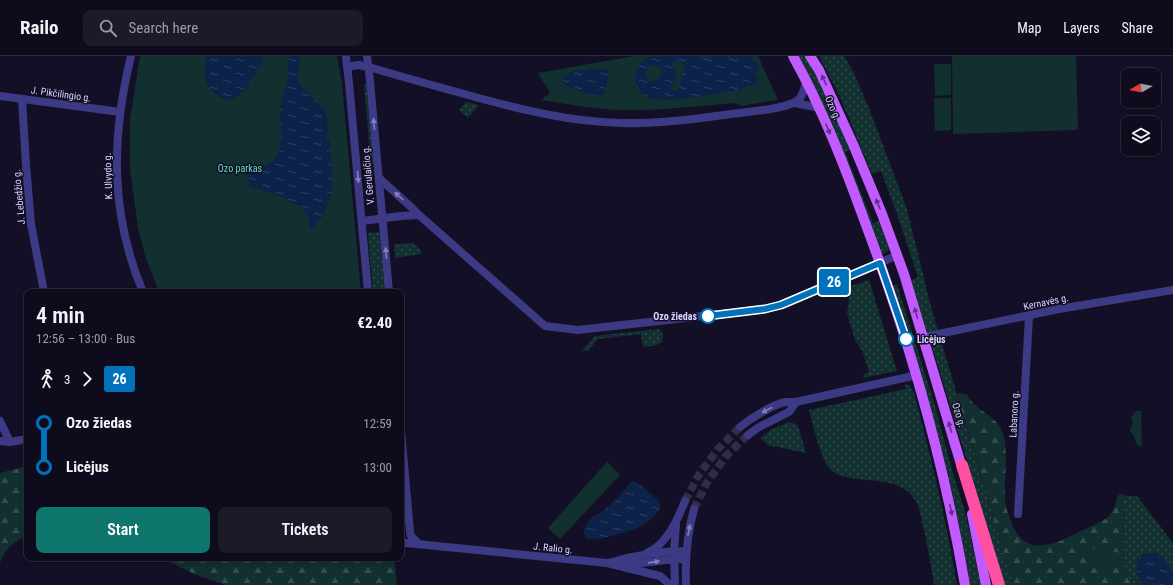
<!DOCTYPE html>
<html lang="en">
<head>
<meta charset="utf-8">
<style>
  :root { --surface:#0e0b1c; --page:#1c1929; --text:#f1f3f6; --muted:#9b9ba3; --line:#2e2b3b; --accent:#0f766e }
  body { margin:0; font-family:"Roboto Condensed",sans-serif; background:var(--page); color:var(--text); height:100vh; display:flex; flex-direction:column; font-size:15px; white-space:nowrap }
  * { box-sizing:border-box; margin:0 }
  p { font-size:13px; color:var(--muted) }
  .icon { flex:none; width:22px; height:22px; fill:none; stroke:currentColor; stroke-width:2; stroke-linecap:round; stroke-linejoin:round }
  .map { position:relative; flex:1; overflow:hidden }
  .details { position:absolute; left:24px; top:233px; width:380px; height:272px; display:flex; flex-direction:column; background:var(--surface); border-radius:8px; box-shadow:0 2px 6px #0003,0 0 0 1px var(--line) }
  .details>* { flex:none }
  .badge { padding:0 8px; border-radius:3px; font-size:14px; line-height:26px }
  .needle { width:26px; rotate:261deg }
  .controls { position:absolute; left:1121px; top:12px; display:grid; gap:8px }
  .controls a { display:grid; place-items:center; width:40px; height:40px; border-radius:8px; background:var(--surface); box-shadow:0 2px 6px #0003,0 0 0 1px var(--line); font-size:20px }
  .map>.badge { position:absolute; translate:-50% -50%; box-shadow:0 0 0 2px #fff }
  .legs { display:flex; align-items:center; gap:6px; height:44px; padding:0 12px; font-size:13px }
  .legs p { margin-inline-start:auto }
  .headline { display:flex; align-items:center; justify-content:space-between; height:68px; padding:0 12px }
  h1 { font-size:22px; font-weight:600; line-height:30px }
  .primary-button { display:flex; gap:8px; margin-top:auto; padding:8px 12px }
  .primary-button a { flex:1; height:46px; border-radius:8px; background:var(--accent); color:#fff; font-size:16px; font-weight:600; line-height:46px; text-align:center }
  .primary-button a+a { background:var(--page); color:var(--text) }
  ul { padding:0 12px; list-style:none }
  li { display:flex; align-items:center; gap:14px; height:44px; font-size:15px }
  li i { display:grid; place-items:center; width:6px; height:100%; margin:0 5px; background:currentColor }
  li i::after { content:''; width:10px; height:10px; margin:-5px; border:3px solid; border-radius:50%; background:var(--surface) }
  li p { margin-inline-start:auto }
  li:first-child i { background:linear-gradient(#0000 50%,currentColor 0) }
  li:last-child i { background:linear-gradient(currentColor 50%,#0000 0) }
  header { display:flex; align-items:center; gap:24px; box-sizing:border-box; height:56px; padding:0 20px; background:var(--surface); border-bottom:1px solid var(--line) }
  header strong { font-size:19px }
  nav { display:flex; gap:22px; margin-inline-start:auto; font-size:14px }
  .search { width:280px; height:36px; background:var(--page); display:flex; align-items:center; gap:10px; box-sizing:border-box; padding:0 14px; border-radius:8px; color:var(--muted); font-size:15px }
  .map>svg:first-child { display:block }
</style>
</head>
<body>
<header>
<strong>Railo</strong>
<div class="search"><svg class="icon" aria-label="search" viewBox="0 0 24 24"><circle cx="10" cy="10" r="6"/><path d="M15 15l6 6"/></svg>Search here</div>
<nav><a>Map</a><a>Layers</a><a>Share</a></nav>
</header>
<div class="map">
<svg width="1173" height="529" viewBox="0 0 1173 529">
  <defs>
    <pattern id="grass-dots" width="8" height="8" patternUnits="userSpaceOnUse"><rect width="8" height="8" fill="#12302f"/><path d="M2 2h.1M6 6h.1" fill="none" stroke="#344d4e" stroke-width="1.8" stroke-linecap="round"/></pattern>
    <pattern id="forest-firs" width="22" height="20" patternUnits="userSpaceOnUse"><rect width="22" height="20" fill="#12302f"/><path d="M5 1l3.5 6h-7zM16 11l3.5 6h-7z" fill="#344d4e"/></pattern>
    <pattern id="water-ripples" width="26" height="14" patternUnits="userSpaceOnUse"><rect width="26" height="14" fill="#0c2248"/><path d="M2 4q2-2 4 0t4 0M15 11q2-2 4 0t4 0" fill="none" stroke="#2f4163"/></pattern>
  </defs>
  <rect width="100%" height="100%" fill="#130f26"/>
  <!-- grass -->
  <g fill="url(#grass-dots)">
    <polygon points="798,0 807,0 851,93 845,96 873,167 879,165 889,193 887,196 882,198 843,96 824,50"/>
    <polygon points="819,0 844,0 853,15 869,52 907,153 931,251 997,474 1011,519 1015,529 1001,529 987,483 978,439 911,224 918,221 897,158 881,115 872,118 840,41"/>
    <polygon points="364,28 366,29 374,108 371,108"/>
    <polygon points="466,46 479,49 468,62 459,54"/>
    <polygon points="379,176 385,236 373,236 368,177"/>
    <polygon points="413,187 422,195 421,198 395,202 394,188"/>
    <polygon points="869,224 897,315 863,322 864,318 869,316 862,294 860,294 858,287 856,287 847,257 851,230"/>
    <path d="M897,228L936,353L953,417L965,455L981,529H970C963,492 957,455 948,419C933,355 912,292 893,230Z"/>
    <path d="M658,273C661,275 663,277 663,281C663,291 649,290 643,291L641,278L598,283L588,295H582L595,280Z"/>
    <path d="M905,328L910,330L914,337C931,400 946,464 957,529H934C931,508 927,487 922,466C920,457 919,448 913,441C894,415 845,432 829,412C820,400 813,369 809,354L906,333Z"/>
    <polygon points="789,366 793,367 798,370 806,397 768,389 760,382 772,373"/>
    <polygon points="1126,440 1137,440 1173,487 1173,517 1163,503 1146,497 1143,498 1138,503 1137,507 1137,517 1139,523 1144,529 1131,529 1126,518 1123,496 1123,479"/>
  </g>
  <!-- forest -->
  <g fill="url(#forest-firs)">
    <path d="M957,337L967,338C969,342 971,345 974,348C984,358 996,361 1002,375C1009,391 1004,423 1005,442C1005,450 1008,457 1011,465C1023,500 1049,491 1075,478C1083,474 1103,466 1108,461C1114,455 1116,447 1118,439L1122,438L1126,440L1123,479V496L1126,518L1131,529H1015L1011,519L997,474Z"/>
    <path d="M27,410V480C12,487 6,492 0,507V417Z"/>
    <polygon points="162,502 393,502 395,510 397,529 225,529 194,518"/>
  </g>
  <!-- park -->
  <g fill="#12302f">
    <polygon points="140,0 337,0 342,27 361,236 159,236 146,203 138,172 130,113 130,63"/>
    <path d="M634,0H758L778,44L741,50L736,47C698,50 658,55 620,54C594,53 567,48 541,44L550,37L538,17Z"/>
    <polygon points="952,0 1076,0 1078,73 1076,73 1076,74 953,78"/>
    <polygon points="934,8 951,8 951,39 935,40"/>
    <polygon points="934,42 951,42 951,74 935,75"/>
    <polygon points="1136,355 1141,355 1142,391 1137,389 1135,383 1130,374 1133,366 1131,362"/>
    <polygon points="607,406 620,419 560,483 548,472"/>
    <polygon points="1099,492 1120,497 1116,512 1084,501 1086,495"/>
  </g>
  <!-- water -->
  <g fill="url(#water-ripples)" fill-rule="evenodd">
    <path d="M206,0H263C262,8 257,15 253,22C245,34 233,51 217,40C212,36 208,31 206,25C204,17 206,8 206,0Z"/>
    <path d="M291,0H301C300,6 296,19 298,24C300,32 318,46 324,54C328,61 328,73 329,81C333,113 338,149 312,173H310C309,168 309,161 306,157C298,144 263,135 249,130L247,122L248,117L273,105L277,99L280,92L281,79L280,52L288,22L289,2Z"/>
    <path d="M652,0H700V2L703,3L713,0H726L728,4L731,3L730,0H749C752,4 757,6 760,10L756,19L759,24C750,36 663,48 649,42C639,38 633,25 637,14C640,7 644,2 652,0ZM678,4L682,6L686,12L681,19L680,30L678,34L675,35L672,34L671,32L677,20V17L673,13L672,9L674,5ZM653,9L660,11L662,15C661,21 656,24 651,26C641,21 645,12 653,9Z"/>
    <path d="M598,13H605L609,16L608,24L605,36L601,39L595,40L568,31L563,26C565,11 587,14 598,13Z"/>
    <path d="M632,425C639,426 646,434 652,439C654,441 659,444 660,448C662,456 645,469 638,472C630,475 595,486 588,483C582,481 584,473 586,469C589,461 597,459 604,454C611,449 618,441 624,435C627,432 628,428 632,425Z"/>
    <path d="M1146,497H1155L1159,499L1163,503L1173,517V529H1144C1135,520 1132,502 1146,497Z"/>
  </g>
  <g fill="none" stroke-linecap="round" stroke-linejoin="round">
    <!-- street-tunnel -->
    <g stroke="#312d47" stroke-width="8" stroke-dasharray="8 4" stroke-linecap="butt">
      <polyline points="685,445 698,420 718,393 740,371"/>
      <polyline points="694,453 706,428 726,400 748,379"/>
    </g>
    <!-- street -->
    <g stroke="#3d3a85" stroke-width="8">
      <path d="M131,0C111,82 110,158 143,236"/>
      <polyline points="346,0 349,27 368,236"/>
      <polyline points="367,0 370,25 389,236"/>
      <path d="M347,11L358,9L369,11C402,21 435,30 468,39C518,53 570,66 622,67C658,68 695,63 731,58C745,56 793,53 800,42C803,38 805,30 807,25"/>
      <polyline points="0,40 120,56"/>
      <polyline points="22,43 26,109 31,168 44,236"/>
      <polyline points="795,47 820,52"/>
      <polyline points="379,122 411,151 419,159 545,270 578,274 765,253 781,249 898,199"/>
      <polyline points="362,165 401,160 419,159"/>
      <polyline points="924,281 1059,253 1173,234"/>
      <polyline points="0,365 10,386"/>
      <path d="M740,371C750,363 773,348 786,346C790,346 793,346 796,346L917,319"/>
      <polyline points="401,374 410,476 411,480 418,487"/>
      <polyline points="748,379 759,371 789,356 796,346"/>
      <polyline points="0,385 10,386 27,383"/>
      <polyline points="1018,458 1029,260"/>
      <polyline points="401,485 406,487 607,507 618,510 666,504 685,503"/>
      <path d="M647,497C667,488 677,465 685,445"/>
      <path d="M608,507C632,500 661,495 686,495"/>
      <polyline points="623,511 660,520 670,529"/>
      <polyline points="675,529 674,495 676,468"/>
      <path d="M686,529C685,503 687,478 694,453"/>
    </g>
    <!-- primary -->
    <g stroke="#c25bff" stroke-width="10">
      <path d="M793,0C823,54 845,111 866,169C910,286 944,406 965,529"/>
      <polyline points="810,0 819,14 853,88 882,158 904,218 963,415"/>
      <polyline points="972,458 986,529"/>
    </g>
    <!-- highway -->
    <polyline stroke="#ff4fa3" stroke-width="12" points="962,409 999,529"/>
  </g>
  <!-- one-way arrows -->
  <defs><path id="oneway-solid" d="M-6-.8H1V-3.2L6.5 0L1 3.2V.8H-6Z"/></defs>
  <g fill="#623188">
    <use href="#oneway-solid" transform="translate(824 24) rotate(-115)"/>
    <use href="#oneway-solid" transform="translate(828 73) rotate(67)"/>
    <use href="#oneway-solid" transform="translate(878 148) rotate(-113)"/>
    <use href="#oneway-solid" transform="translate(916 257) rotate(-107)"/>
    <use href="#oneway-solid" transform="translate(950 371) rotate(-107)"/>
    <use href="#oneway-solid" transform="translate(951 454) rotate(78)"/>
  </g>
  <g fill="#837fbc">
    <use href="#oneway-solid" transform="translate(374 68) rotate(-95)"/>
    <use href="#oneway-solid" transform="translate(358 121) rotate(85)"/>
    <use href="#oneway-solid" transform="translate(399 140) rotate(-138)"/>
    <use href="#oneway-solid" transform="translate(386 197) rotate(-95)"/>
    <use href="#oneway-solid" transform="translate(767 354) rotate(152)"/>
    <use href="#oneway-solid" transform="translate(689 474) rotate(-79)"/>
    <use href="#oneway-solid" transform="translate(654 506) rotate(-8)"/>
  </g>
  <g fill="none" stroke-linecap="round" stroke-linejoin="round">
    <defs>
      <polyline id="line-1" points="708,260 765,253 781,249 880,207 906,283"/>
    </defs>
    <!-- line-1 casing -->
    <use href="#line-1" stroke="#fff" stroke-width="9"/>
    <!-- line-1 -->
    <use href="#line-1" stroke="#0072bc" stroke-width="6"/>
  </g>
  <!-- markers -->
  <g fill="#fff" stroke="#0072bc" stroke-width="2">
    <circle cx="708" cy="260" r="7"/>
    <circle cx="906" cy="283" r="7"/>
  </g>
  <g text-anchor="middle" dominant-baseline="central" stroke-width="3" stroke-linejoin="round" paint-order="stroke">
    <!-- street labels -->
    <g font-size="10" fill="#d9d4ff" stroke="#130f26">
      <text transform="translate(61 38) rotate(8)">J. Pikčilingio g.</text>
      <text transform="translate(833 52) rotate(66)">Ozo g.</text>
      <text transform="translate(368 119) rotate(-95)">V. Gerulaičio g.</text>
      <text transform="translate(108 120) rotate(-92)">K. Ulvydo g.</text>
      <text transform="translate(19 141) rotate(-95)">J. Lebedžio g.</text>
      <text transform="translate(1046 246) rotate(-12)">Kernavės g.</text>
      <text transform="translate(1014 358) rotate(-87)">Labanoro g.</text>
      <text transform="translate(959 359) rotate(73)">Ozo g.</text>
      <text transform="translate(553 492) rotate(6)">J. Ralio g.</text>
    </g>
    <!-- park labels -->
    <g font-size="10" fill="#5fe0c0" stroke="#130f26">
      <text x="240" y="112">Ozo parkas</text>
    </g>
    <!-- stop labels -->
    <g font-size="10" font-weight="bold" fill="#d9d4ff" stroke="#130f26" text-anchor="end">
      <text x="697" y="260">Ozo žiedas</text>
      <text x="917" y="283" text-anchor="start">Licėjus</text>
    </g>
  </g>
</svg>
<div class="controls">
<a><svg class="needle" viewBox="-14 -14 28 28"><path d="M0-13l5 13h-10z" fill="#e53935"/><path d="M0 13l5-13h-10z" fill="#9b9ba3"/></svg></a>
<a><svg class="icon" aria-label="layers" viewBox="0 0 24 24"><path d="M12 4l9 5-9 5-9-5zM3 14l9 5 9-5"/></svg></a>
</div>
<b class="badge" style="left:834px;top:226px;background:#0072bc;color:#fff">26</b>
<section class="details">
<div class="headline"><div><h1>4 min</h1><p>12:56 – 13:00 · Bus</p></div><b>€2.40</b></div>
<div class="legs"><svg class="icon" aria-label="walk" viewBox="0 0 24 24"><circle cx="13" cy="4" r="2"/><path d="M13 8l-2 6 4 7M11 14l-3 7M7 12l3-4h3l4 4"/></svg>3<svg class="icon" aria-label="forward" viewBox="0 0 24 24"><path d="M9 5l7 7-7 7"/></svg><b class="badge" style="background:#0072bc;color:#fff">26</b></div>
<ul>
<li><i style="color:#0072bc"></i><b>Ozo žiedas</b><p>12:59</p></li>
<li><i style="color:#0072bc"></i><b>Licėjus</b><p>13:00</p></li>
</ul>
<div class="primary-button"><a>Start</a><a>Tickets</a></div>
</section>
</div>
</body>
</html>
